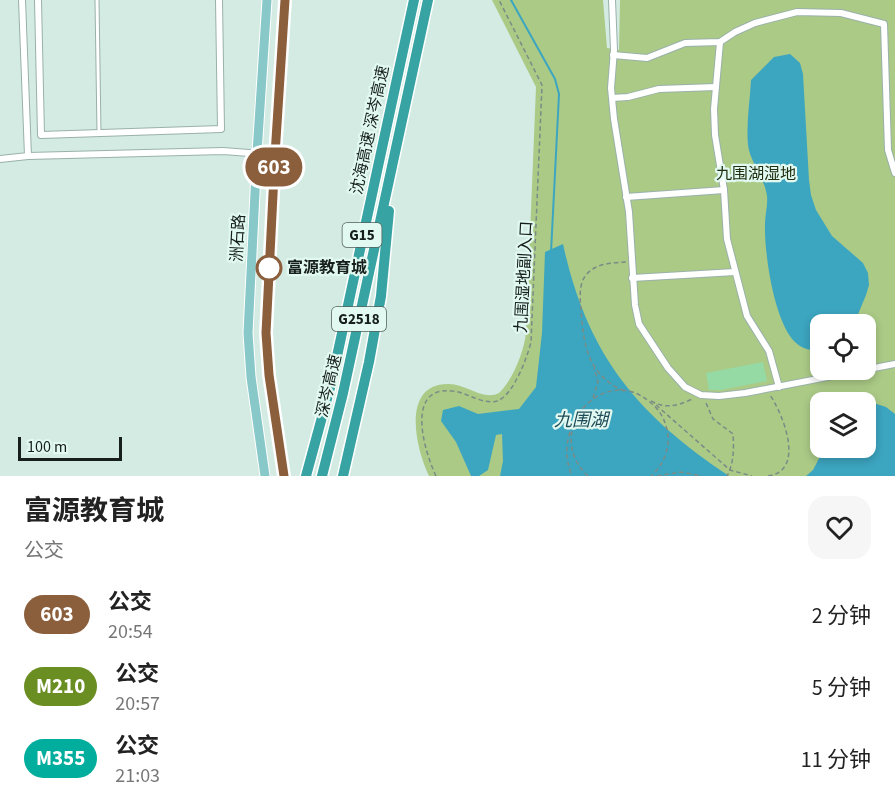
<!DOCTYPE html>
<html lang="zh">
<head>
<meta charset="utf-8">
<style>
  :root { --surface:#fff; --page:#f6f6f6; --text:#222; --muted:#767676 }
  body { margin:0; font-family:"Source Sans 3","Noto Sans SC",sans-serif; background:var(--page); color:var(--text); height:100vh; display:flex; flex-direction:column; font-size:22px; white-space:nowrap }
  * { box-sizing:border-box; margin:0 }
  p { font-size:20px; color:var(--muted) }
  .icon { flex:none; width:33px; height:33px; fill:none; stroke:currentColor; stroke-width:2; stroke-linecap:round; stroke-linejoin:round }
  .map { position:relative; height:476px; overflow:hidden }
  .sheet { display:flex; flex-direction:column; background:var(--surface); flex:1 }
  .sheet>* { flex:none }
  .badge { padding:0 12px; border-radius:20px; font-size:21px; line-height:39px }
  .controls { position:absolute; left:810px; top:314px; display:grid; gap:12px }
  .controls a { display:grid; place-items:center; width:66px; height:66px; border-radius:12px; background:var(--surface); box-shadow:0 3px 9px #0003; font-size:30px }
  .scale { position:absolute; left:18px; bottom:15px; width:104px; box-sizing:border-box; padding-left:6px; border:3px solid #161f1c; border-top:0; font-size:16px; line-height:21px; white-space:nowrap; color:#161f1c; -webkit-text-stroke:4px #e1f9f0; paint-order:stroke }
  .map>.badge { position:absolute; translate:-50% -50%; box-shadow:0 0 0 3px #fff }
  .round { display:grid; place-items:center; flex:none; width:63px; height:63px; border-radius:18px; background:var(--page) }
  .overview { display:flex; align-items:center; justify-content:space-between; height:102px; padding:0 24px }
  h1 { font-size:28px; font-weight:700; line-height:45px }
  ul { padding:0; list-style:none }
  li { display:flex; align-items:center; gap:18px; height:72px; padding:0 24px }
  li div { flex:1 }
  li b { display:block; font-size:22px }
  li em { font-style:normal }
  li .badge { min-width:66px; font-weight:700; text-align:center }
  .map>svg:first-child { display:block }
</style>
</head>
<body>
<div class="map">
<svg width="895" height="476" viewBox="0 0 895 476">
  <rect width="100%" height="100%" fill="#d3ebe3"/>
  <!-- green -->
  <path fill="#abca86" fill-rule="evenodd" d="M492,0H603L607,48L619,50L620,0H895V476H429C416,450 400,383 449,384C466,384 483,401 499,393C513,380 524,351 526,333L536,87ZM820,324H866V369H820ZM820,402H866V447H820Z"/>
  <!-- water -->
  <g fill="#3ca5c0">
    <path d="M790,54L800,63L803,74L809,180L811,195L816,210L832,236L863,263L868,273L869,285L866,295L854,324H820V350C811,351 802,349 795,342C774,322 764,252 765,224C765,215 768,205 767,196C765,179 750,162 748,145C746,124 750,101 751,80L774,57Z"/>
    <path d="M563,244C587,354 636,414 729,476H500L503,461L502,434L496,435L488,470L479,476H471L456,442L441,421L443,410L459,406L478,414L519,409L536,387L542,333L545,252Z"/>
    <polygon points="867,401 886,407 895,414 895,476 806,476 813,470 825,447 866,447 866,402 861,402"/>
  </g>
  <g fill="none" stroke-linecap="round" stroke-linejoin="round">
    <!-- stream -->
    <polyline stroke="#3ca5c0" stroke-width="2" points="511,0 555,79 559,94 551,252"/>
  </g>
  <!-- building -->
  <polygon fill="#95d9a4" points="763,362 767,381 721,390 709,390 706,373"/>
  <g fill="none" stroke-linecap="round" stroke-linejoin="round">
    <defs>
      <polyline id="service" points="97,0 99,133"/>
      <g id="minor">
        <polyline points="22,0 28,156"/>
        <polyline points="38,0 41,135 221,129 219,0"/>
        <polyline points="612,0 614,50 611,88 614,119 629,212 635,305 639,324 668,368 685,387 701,395 719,396 745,393 895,364"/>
        <polyline points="720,42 714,109 715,135 724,190 727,239 747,316 769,351 779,387"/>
        <polyline points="613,55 647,58 685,43 720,42 735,32 755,23 797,12 841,13 884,24 888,150 895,173"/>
        <polyline points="612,98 628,97 659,89 716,87"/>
        <polyline points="0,159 28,156 223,151 275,155"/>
        <polyline points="626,197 724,190"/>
        <polyline points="632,278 735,272"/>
      </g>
      <g id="primary">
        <polyline points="265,476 251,377 248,333 257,153 267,0"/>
        <polyline points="284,476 269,375 266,333 275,155 285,0"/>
      </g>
      <g id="motorway">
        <polyline points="306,476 331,384 414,0"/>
        <polyline points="322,476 343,393 428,0"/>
        <polyline points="343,476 369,362 381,296 389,211"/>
      </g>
    </defs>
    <!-- service casing -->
    <use href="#service" stroke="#9ab1aa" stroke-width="5"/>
    <!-- minor casing -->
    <use href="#minor" stroke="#9ab1aa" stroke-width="8"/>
    <!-- primary casing -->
    <use href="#primary" stroke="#fff" stroke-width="11"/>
    <!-- motorway casing -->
    <use href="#motorway" stroke="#fff" stroke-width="13"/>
    <!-- path -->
    <g stroke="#7b8b86" stroke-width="1.5" stroke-dasharray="4.5 3" stroke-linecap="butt">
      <path d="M624,391C587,374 584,346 581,310C580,300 579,286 584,278C593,263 611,263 626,262"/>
      <polyline points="593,398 598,382 594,368"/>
      <path d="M651,401C665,409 678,406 692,399"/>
      <path d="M706,403L713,419L733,434C734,448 734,463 727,476"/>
      <polyline points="656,405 730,470 752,476"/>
      <path d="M570,432C565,447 566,461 572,476"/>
      <path d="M436,476C425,453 404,386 452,391C467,392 482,405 497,401C513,396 527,358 531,342L542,85L499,0"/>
      <path d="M588,476C540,431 605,361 651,403C661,411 666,422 668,435C669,450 663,466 651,476"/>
      <polyline points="657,476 681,472 702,476"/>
      <path d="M768,476C806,471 783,414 770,395"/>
    </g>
    <!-- service -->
    <use href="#service" stroke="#fff" stroke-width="3"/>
    <!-- minor -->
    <use href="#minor" stroke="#fff" stroke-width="6"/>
    <!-- primary -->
    <use href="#primary" stroke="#88c8c8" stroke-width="9"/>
    <!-- motorway -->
    <use href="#motorway" stroke="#38a3a3" stroke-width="10"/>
  </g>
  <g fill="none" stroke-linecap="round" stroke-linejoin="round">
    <defs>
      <polyline id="line" points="284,476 269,375 266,333 275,155 285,0"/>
    </defs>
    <!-- line casing -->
    <use href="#line" stroke="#fff" stroke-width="14"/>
    <!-- line -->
    <use href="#line" stroke="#8b5e3c" stroke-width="9"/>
  </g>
  <!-- markers -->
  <circle fill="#fff" stroke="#8b5e3c" stroke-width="3" cx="269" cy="268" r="12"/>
  <g text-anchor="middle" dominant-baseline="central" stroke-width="4.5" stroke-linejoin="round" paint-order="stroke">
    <!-- shield labels -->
    <g fill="#e1f9f0" stroke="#53605c" stroke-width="1.5">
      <rect x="342.5" y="223" width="39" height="24" rx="4.5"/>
      <rect x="332" y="307" width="54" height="24" rx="4.5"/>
    </g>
    <g font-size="15" font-weight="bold" fill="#161f1c">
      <text x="362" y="235">G15</text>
      <text x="359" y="319">G2518</text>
    </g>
    <!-- street labels -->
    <g font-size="16" fill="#161f1c" stroke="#e1f9f0">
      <text transform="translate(370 130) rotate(-78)">沈海高速 深岑高速</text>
      <text transform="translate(238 238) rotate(-87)">洲石路</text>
      <text transform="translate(524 277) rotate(-87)">九围湿地副入口</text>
      <text transform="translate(329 386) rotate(-77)">深岑高速</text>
    </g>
    <!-- park labels -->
    <g font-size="16" fill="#212e10" stroke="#e1f9f0">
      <text x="756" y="174">九围湖湿地</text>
    </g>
    <!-- stop labels -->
    <g font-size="16" font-weight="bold" fill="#161f1c" stroke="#e1f9f0" text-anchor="start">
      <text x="287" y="268">富源教育城</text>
    </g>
    <!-- water labels -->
    <g font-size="18" font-style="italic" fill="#1e4b57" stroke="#e1f9f0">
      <text x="581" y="420">九围湖</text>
    </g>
  </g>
</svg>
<div class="controls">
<a><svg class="icon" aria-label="locate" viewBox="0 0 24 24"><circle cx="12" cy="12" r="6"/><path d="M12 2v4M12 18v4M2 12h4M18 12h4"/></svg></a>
<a><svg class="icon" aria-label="layers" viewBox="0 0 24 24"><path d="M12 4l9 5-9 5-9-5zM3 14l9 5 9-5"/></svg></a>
</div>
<div class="scale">100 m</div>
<b class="badge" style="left:274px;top:167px;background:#8b5e3c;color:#fff">603</b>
</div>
<section class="sheet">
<div class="overview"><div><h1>富源教育城</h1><p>公交</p></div><a class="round"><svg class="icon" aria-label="heart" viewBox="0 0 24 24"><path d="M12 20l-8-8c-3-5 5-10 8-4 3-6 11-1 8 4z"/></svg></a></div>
<ul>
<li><span class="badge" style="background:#8b5e3c;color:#fff">603</span><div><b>公交</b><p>20:54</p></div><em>2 分钟</em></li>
<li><span class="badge" style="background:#6b8e23;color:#fff">M210</span><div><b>公交</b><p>20:57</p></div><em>5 分钟</em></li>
<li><span class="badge" style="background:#01ad9c;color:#fff">M355</span><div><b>公交</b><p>21:03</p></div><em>11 分钟</em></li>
</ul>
</section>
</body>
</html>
